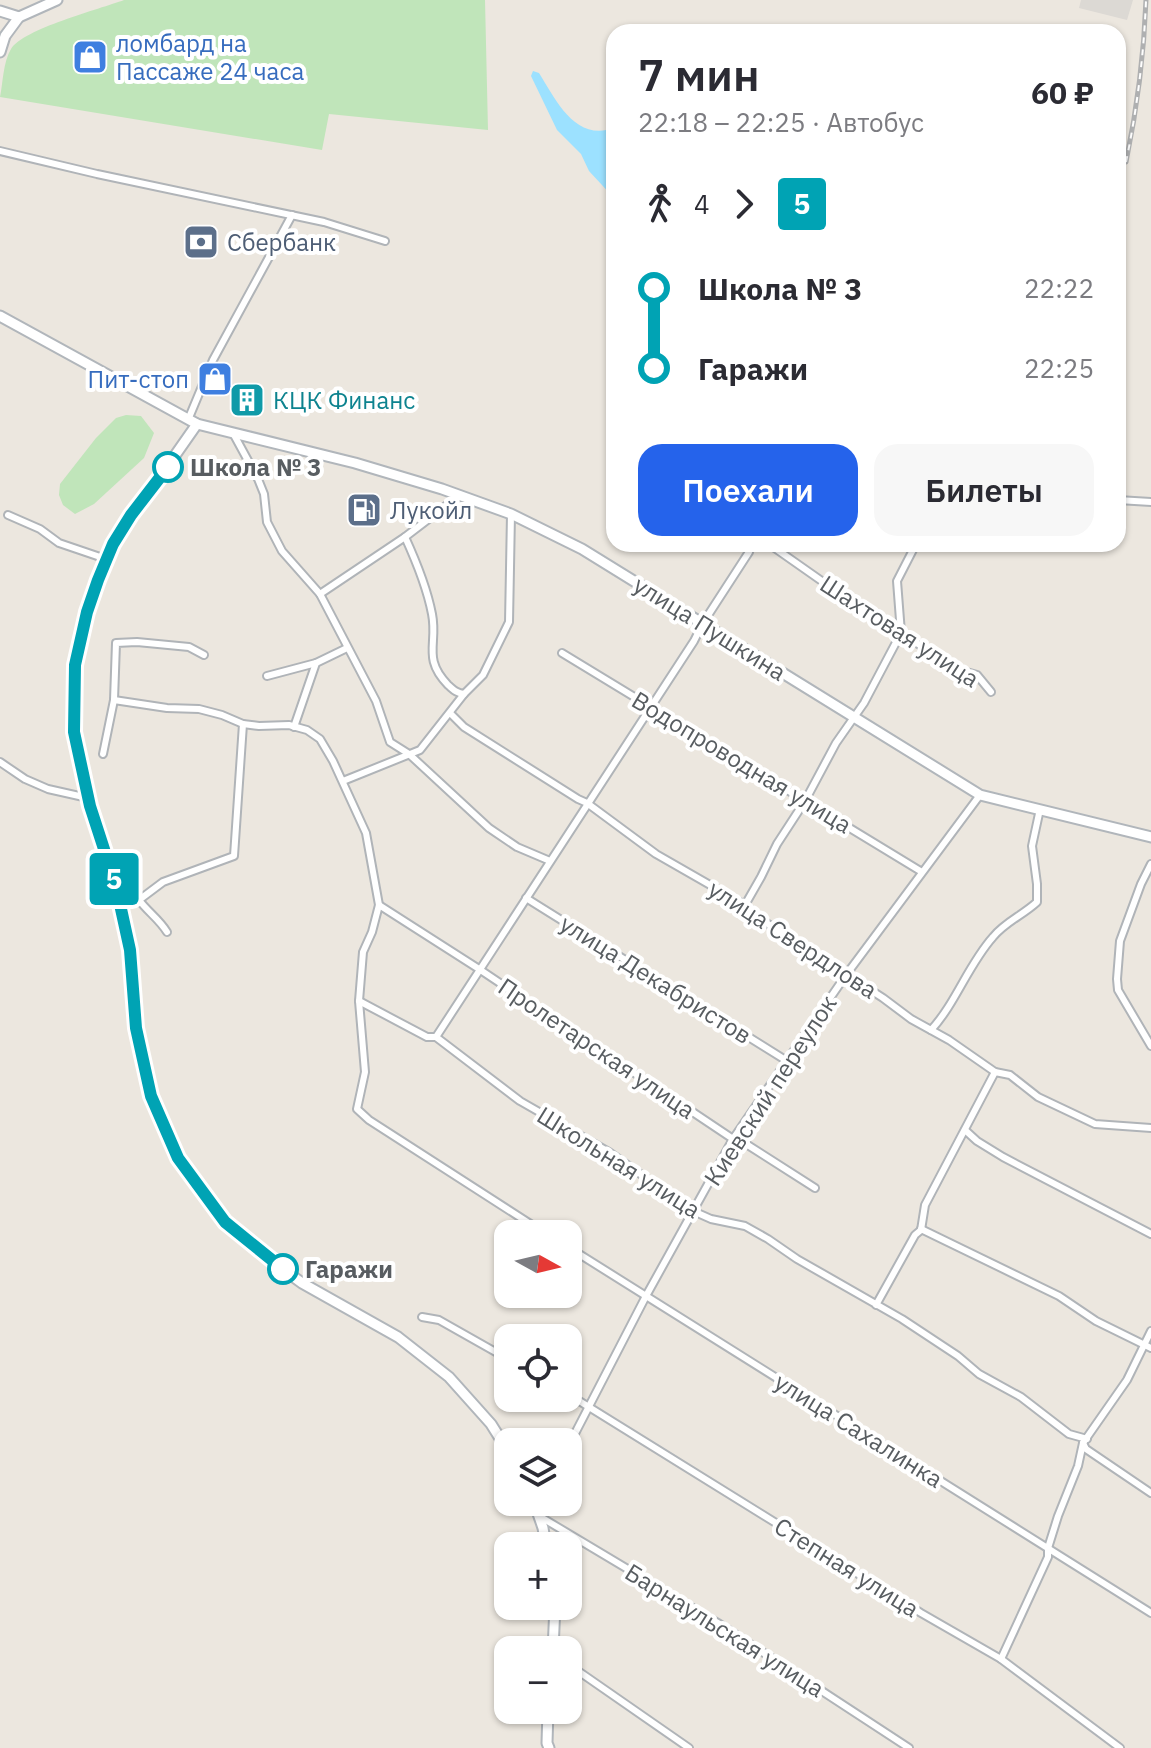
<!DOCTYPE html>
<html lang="ru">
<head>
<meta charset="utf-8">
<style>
  :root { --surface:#fff; --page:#f7f7f7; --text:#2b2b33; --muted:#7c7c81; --accent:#2563eb }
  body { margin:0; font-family:"IBM Plex Sans",sans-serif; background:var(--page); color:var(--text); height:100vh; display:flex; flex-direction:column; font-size:30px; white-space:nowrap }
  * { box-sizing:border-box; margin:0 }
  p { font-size:26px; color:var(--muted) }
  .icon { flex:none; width:44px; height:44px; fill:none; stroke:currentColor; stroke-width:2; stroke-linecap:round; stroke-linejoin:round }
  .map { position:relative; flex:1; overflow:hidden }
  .side { position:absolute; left:606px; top:24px; width:520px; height:528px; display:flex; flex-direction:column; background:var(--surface); border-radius:24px; box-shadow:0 2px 6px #0004 }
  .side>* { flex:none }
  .badge { padding:0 16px; border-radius:6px; font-size:28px; line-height:52px }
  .needle { width:52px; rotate:98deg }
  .fabs { position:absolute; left:494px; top:1220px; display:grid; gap:16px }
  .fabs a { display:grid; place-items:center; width:88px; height:88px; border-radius:16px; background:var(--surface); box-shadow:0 2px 6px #0004; font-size:40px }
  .map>.badge { position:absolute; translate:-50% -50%; box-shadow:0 0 0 4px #fff }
  .legs { display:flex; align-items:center; gap:12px; height:88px; padding:0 32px; font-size:26px }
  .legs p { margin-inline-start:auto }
  .headline { display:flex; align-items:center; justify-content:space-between; height:136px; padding:0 32px }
  h1 { font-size:44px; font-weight:600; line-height:60px }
  .primary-button { display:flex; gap:16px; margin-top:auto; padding:16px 32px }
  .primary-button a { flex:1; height:92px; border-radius:24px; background:var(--accent); color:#fff; font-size:32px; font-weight:600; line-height:92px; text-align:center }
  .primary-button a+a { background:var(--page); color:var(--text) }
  ul { padding:0 32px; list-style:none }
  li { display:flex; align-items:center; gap:28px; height:80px; font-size:30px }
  li i { display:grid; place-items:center; width:12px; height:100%; margin:0 10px; background:currentColor }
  li i::after { content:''; width:20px; height:20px; margin:-10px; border:6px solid; border-radius:50%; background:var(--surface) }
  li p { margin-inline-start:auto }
  li:first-child i { background:linear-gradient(#0000 50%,currentColor 0) }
  li:last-child i { background:linear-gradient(currentColor 50%,#0000 0) }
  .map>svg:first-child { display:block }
</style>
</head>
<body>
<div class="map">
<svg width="1151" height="1748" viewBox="0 0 1151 1748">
  <rect width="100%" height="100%" fill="#ece7df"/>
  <!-- industrial -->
  <polygon fill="#dcd9d4" points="1081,0 1133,0 1127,20 1079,8"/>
  <!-- green -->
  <g fill="#c0e5ba">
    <path d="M124,0H485L488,130L329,114L322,150L0,97C3,83 3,62 11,49C23,29 100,9 124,0Z"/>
    <polygon points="126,415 141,416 154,433 144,458 94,504 75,514 63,505 59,495 60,484 96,438 116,418"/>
  </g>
  <!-- water -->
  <path fill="#9ce1ff" d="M533,71L539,73C556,100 575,142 614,128V198L589,171L581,154L557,130L531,76Z"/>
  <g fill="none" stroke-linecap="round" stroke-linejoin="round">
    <defs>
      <g id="street">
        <polyline points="0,151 97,174 324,222 385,241"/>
        <polyline points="188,420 213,360 292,215"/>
        <polyline points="233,433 258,479 264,494 267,522 282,551 320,594 376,701 390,742 409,754 489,828 517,847 550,861"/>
        <polyline points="1118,500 1151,502"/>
        <polyline points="8,515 40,529 59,543 106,559"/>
        <path d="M405,537C416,561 427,588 432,614C438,644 422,658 448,685C454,690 456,693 464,694"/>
        <polyline points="769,544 873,617 963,671 977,675 991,692"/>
        <polyline points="963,544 964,547"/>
        <polyline points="320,594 405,537 460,495"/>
        <polyline points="562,653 922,872"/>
        <polyline points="267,676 316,663"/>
        <polyline points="114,700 116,643 137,642 189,647 204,655"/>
        <polyline points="450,713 464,727 578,799 587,803 656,854 745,905 768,924 883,998 911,1019 949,1040 995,1072 1010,1075 1038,1097 1095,1124 1151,1128"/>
        <polyline points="294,727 316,663 347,648"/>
        <polyline points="103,754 114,700 167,708 199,709 222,715 243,724 259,726 289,725 307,730 320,739 333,761 366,833 379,905 372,932 363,952 359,1001 365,1072 357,1109 369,1120 546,1234"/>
        <polyline points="0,762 25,779 48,789 88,798"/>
        <polyline points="343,781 420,750 464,694 483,675 509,622 511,514"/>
        <polyline points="1151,864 1141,884 1120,941 1117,979 1118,990 1151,1046"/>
        <polyline points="526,898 787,1061"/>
        <path d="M139,900C148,912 159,919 167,932"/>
        <polyline points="120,903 139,900 163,882 234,856 243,724"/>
        <polyline points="379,905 479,969 733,1139 743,1142 815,1188"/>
        <polyline points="745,905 761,877 777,844 805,801 836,743 864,703 901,633 897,581 916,544"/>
        <polyline points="359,1001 427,1037 436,1037 520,1101 609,1152 693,1211 711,1219 745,1226 768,1239 797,1259 902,1319 958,1356 979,1374 1021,1397 1069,1434 1087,1439"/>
        <path d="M931,1030C956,1003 968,965 993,937C1005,922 1023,915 1037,902V884L1032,846L1040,809"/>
        <polyline points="436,1037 694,641 703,623 749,552 751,544"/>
        <polyline points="965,1130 977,1141 1003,1157 1151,1234"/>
        <polyline points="921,1229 1059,1296 1096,1321 1151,1348"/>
        <polyline points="568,1247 1151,1613"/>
        <polyline points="876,1305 915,1235 921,1230 925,1205 995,1072"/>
        <polyline points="422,1317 439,1320 508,1359"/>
        <polyline points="568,1394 921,1613 1001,1659 1120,1748"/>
        <polyline points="1083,1443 1086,1449 1151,1493"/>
        <polyline points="568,1447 646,1296 733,1139 846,975 980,795"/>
        <polyline points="539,1516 718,1623 909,1748"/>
        <polyline points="1001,1659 1048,1557 1048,1548 1058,1516 1078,1466 1083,1443 1127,1380 1151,1331"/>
        <polyline points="568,1664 689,1748"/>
      </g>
      <g id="secondary">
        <polyline points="0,11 19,17 57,0"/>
        <polyline points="0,52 5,36 19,17"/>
        <polyline points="0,316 197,424 355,463 442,489 511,514 582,549 980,795 1151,837"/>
        <polyline points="197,424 113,544 87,612 75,665 74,732 90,806 116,886 130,950 136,1028 151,1096 178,1158 225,1222 269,1259 302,1283 398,1337 449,1377 491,1424 508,1451"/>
        <polyline points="534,1502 543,1528 546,1546"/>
        <polyline points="553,1650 555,1606"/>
        <polyline points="548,1710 547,1743 549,1748"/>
      </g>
    </defs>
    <!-- street casing -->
    <use href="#street" stroke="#b0b4b8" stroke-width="10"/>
    <!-- secondary casing -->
    <use href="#secondary" stroke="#b1b6bb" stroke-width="13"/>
    <!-- street -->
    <use href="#street" stroke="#fff" stroke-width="6"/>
    <!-- secondary -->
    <use href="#secondary" stroke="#fff" stroke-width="9"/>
    <defs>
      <path id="rail" d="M1126,162C1137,109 1144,54 1146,0"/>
    </defs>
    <!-- rail casing -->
    <use href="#rail" stroke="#afb0b1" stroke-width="5"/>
    <!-- rail -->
    <use href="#rail" stroke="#fff" stroke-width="2" stroke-dasharray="6" stroke-linecap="butt"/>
  </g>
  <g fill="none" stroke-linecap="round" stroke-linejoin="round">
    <defs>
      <polyline id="line-1" points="168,467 131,515 113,544 98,580 87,612 75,665 74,732 90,806 116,886 130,950 136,1028 151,1096 178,1158 225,1222 283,1269"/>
    </defs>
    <!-- line-1 casing -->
    <use href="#line-1" stroke="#fff" stroke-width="18"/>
    <!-- line-1 -->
    <use href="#line-1" stroke="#00a3b4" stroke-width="12"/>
  </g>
  <!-- icons -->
  <defs>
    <symbol id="shop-square" viewBox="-11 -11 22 22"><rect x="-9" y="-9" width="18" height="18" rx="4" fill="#3f7fe0" stroke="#fff"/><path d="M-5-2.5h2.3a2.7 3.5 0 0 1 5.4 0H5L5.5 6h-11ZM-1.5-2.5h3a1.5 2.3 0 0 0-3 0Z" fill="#fff"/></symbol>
    <symbol id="bank-square" viewBox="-11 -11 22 22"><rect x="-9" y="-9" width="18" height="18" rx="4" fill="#5c6f8a" stroke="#fff"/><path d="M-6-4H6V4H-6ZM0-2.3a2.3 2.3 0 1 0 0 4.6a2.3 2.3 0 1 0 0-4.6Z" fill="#fff"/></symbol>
    <symbol id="building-square" viewBox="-11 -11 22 22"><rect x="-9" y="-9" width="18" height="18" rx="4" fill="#0f9aa8" stroke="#fff"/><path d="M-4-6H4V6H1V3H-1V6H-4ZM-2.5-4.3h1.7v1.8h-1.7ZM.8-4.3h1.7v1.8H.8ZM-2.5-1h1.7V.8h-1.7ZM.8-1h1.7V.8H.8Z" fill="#fff"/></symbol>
    <symbol id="fuel-square" viewBox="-11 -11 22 22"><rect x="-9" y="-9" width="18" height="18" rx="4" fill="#5c6f8a" stroke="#fff"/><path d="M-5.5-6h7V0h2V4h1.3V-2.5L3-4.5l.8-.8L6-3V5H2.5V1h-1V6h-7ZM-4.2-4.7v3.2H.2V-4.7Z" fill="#fff"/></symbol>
  </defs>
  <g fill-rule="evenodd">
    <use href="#shop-square" x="70" y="37" width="40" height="40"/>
    <use href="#bank-square" x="181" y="222" width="40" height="40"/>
    <use href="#shop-square" x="195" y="359" width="40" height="40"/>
    <use href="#building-square" x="227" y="380" width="40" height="40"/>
    <use href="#fuel-square" x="344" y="490" width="40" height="40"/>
  </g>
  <!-- markers -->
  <g fill="#fff" stroke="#00a3b4" stroke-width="4">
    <circle cx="168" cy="467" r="14"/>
    <circle cx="283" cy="1269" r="14"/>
  </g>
  <g text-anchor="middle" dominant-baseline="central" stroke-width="8" stroke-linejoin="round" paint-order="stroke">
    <!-- shop labels -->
    <g font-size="24" fill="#366cbe" stroke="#fff" text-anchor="start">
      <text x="116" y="43">ломбард на<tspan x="116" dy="28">Пассаже 24 часа</tspan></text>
      <text x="189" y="379" text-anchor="end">Пит-стоп</text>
    </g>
    <!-- service labels -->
    <g font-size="24" fill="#4e5e75" stroke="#fff" text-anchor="start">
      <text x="227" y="242">Сбербанк</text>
      <text x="390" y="510">Лукойл</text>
    </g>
    <!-- culture labels -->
    <g font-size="24" fill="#0d838f" stroke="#fff" text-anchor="start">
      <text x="273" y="400">КЦК Финанс</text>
    </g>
    <!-- stop labels -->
    <g font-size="24" font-weight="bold" fill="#585d61" stroke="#fff" text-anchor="start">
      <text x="190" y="467">Школа № 3</text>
      <text x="305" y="1269">Гаражи</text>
    </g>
    <!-- street labels -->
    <g font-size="24" fill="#585d61" stroke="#fff">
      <text transform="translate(710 628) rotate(32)">улица Пушкина</text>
      <text transform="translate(900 631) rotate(33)">Шахтовая улица</text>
      <text transform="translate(742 762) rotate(31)">Водопроводная улица</text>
      <text transform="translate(793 939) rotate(33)">улица Свердлова</text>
      <text transform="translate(656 979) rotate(32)">улица Декабристов</text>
      <text transform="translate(597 1048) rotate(34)">Пролетарская улица</text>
      <text transform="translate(770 1090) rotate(-57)">Киевский переулок</text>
      <text transform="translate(619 1162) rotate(32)">Школьная улица</text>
      <text transform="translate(859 1430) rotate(32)">улица Сахалинка</text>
      <text transform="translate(847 1567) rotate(32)">Степная улица</text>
      <text transform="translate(725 1630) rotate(32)">Барнаульская улица</text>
    </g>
  </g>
</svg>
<div class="fabs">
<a><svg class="needle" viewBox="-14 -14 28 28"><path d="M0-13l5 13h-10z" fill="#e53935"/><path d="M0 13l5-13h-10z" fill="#7c7c81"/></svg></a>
<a><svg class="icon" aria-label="locate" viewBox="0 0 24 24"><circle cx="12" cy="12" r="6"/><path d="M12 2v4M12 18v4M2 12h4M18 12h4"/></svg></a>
<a><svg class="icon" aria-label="layers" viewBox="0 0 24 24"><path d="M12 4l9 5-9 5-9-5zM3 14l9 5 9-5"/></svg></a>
<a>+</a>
<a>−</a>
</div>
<b class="badge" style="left:114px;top:879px;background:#00a3b4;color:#fff">5</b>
<section class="side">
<div class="headline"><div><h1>7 мин</h1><p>22:18 – 22:25 · Автобус</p></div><b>60 ₽</b></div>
<div class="legs"><svg class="icon" aria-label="walk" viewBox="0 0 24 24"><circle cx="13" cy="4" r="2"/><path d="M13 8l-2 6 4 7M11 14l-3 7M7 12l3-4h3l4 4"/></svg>4<svg class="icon" aria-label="forward" viewBox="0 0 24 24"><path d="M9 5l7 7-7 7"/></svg><b class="badge" style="background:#00a3b4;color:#fff">5</b></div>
<ul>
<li><i style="color:#00a3b4"></i><b>Школа № 3</b><p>22:22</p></li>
<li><i style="color:#00a3b4"></i><b>Гаражи</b><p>22:25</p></li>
</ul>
<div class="primary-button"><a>Поехали</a><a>Билеты</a></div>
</section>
</div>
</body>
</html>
